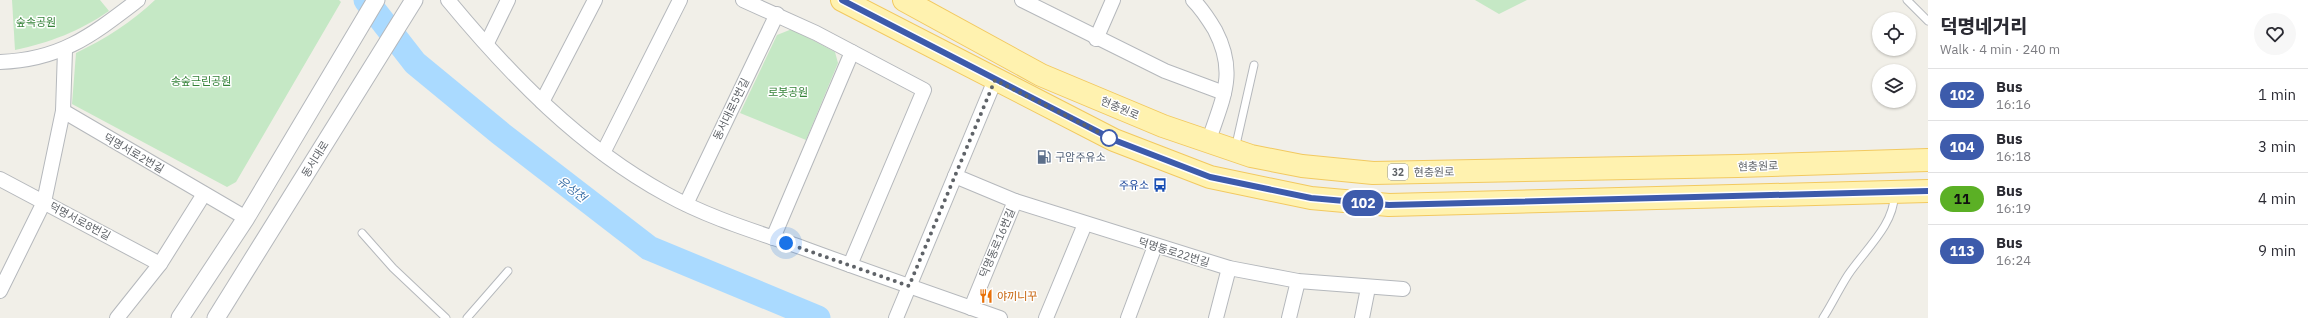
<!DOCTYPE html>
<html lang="en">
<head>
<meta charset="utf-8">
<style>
  :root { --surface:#fff; --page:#f7f7f7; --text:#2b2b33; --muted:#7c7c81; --line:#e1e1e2 }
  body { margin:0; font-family:"IBM Plex Sans","Noto Sans KR",sans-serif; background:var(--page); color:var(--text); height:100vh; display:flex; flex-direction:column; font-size:15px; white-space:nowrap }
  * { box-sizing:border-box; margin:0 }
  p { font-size:13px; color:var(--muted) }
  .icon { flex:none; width:22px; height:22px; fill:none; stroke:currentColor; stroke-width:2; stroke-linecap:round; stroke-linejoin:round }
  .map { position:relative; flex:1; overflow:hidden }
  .panel { display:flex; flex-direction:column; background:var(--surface); width:380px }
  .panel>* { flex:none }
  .badge { padding:0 8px; border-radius:13px; font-size:14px; line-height:26px }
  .fabs { position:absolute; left:1872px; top:12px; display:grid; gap:8px }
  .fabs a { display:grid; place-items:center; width:44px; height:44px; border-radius:50%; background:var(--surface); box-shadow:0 1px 3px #0004; font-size:20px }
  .you { position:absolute; width:20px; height:20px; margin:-10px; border:3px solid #fff; border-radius:50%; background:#1a73e8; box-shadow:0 0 0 6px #1a73e833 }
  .map>.badge { position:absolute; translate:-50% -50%; box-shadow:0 0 0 2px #fff }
  .round { display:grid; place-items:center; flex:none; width:42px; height:42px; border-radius:21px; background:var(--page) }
  .head { display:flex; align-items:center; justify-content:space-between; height:68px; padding:0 12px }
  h1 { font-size:19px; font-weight:800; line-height:30px }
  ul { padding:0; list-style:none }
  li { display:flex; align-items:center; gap:12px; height:52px; padding:0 12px; border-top:1px solid var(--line) }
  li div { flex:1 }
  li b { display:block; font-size:15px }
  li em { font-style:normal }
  li .badge { min-width:44px; font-weight:700; text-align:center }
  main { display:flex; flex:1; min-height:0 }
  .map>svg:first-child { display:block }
</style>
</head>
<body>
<main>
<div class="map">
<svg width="1928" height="318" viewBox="0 0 1928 318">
  <rect width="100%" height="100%" fill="#f1efe8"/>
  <!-- green -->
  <g fill="#c5e8c5">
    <path d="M12,0H100L109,11C78,32 51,42 15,50Z"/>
    <path d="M155,0H339L341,2L236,182L227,187L72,104L76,53C105,39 132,22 155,0Z"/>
    <polygon points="1475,0 1527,0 1499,14"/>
    <polygon points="792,29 835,52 838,63 806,140 740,113 777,35"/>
  </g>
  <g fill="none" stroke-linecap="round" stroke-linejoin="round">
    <!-- river -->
    <polyline stroke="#aadaff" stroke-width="25" points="366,0 415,63 500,133 649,248 818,318"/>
    <defs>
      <g id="service">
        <polyline points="1907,0 1928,21"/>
        <polyline points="1235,149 1254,65"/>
        <polyline points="362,233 393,268 446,318"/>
        <polyline points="467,318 508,271"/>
        <path d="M1823,318C1832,304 1839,289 1848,275C1864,251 1895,224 1894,195"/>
      </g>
      <g id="minor">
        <path d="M448,0C510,75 580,147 666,194C709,218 757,232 803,248C868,272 934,295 1000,318"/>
        <polyline points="743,0 816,33 924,90 850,265"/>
        <polyline points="1022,0 1165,71 1224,93"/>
        <path d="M1193,0C1202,9 1209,20 1215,30C1238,74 1222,99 1208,143"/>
        <polyline points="1096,39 1113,0"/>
        <polyline points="487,43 508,0"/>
        <path d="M0,62C61,60 92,35 138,0"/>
        <polyline points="542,102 595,0"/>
        <polyline points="63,111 246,218"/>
        <polyline points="603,153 680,0"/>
        <polyline points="955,176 1015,201 1229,268 1298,281 1403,289"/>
        <polyline points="0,179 160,264"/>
        <polyline points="686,204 777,14"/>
        <polyline points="773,238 852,52"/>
        <polyline points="0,291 44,202 63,111 65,50"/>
        <polyline points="971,308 1015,201"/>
        <polyline points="117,318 160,264 204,194"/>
        <polyline points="896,318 995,80"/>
        <polyline points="1046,318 1085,224"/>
        <polyline points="1128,318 1155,246"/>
        <polyline points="1216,318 1229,268"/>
        <polyline points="1289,318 1298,281"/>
        <polyline points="1362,318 1368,288"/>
      </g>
      <g id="tertiary">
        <polyline points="180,318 246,218 376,0"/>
        <polyline points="216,318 414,0"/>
      </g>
      <g id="primary">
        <polyline points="842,0 1114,140 1210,177 1311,198 1389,205 1928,191"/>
        <polyline points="904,0 1041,75 1163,126 1251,156 1302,166 1373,173 1738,166 1928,160"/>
      </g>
    </defs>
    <!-- service casing -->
    <use href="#service" stroke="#b5b8bc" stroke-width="9"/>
    <!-- minor casing -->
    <use href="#minor" stroke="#b5b8bc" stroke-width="16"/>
    <!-- tertiary casing -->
    <use href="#tertiary" stroke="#b5b8bc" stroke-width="19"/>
    <!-- primary casing -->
    <use href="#primary" stroke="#f2c960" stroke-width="24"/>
    <!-- service -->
    <use href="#service" stroke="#fff" stroke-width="7"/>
    <!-- minor -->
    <use href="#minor" stroke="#fff" stroke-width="14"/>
    <!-- tertiary -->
    <use href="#tertiary" stroke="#fff" stroke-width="17"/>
    <!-- primary -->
    <use href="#primary" stroke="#fff2af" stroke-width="22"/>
  </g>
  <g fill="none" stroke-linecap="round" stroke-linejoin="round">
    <defs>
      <polyline id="line" points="842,0 1114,140 1210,177 1311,198 1389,205 1928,191"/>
    </defs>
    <!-- line casing -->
    <use href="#line" stroke="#fff" stroke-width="9"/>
    <!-- line -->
    <use href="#line" stroke="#3d5bab" stroke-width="6"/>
    <!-- walk -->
    <polyline stroke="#5f6368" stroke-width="4" stroke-dasharray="0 7.2" points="786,243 909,286 995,80 1114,140 1109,138"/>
  </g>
  <!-- icons -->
  <defs>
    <symbol id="fuel-bare" viewBox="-9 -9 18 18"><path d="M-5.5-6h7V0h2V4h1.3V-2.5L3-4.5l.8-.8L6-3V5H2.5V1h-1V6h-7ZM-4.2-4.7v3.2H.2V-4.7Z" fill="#5c6f8a" stroke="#fff" stroke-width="2.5" paint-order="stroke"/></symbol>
    <symbol id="bus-bare" viewBox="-9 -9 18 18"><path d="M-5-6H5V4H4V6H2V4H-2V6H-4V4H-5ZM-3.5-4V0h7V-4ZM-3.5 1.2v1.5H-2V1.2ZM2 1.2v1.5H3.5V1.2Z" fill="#1a4fb4" stroke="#fff" stroke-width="2.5" paint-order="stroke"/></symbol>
    <symbol id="restaurant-bare" viewBox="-9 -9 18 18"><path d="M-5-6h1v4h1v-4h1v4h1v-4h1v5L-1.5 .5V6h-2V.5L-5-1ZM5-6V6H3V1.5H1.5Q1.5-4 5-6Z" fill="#e8710a" stroke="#fff" stroke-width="2.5" paint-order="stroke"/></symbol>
  </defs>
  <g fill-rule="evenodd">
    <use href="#fuel-bare" x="1034" y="147" width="20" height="20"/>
    <use href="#bus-bare" x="1150" y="175" width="20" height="20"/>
    <use href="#restaurant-bare" x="976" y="286" width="20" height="20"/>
  </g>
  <!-- markers -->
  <circle fill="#fff" stroke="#3d5bab" stroke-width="2" cx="1109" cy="138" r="8"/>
  <g text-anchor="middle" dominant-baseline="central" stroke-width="3" stroke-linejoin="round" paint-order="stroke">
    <!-- shield labels -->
    <rect fill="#fff" stroke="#8f9295" stroke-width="1" x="1388" y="164" width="20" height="16" rx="3"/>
    <g font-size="10" font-weight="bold" fill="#5f6368">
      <text x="1398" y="172">32</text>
    </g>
    <!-- park labels -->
    <g font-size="11" fill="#348238" stroke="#fff">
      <text x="36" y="22">숲속공원</text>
      <text x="201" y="81">송숲근린공원</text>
      <text x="788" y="92">로봇공원</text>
    </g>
    <!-- street labels -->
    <g font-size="11" fill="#5f6368" stroke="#fff">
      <text transform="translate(1120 108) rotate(23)">현충원로</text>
      <text transform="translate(731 109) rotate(-64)">동서대로5번길</text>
      <text transform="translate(134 153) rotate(30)">덕명서로2번길</text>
      <text transform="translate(315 159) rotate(-58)">동서대로</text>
      <text transform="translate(1758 166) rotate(-2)">현충원로</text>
      <text transform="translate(1434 172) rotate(-1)">현충원로</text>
      <text transform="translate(80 221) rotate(28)">덕명서로8번길</text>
      <text transform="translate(997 243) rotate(-67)">덕명동로16번길</text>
      <text transform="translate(1174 252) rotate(17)">덕명동로22번길</text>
    </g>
    <!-- service labels -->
    <g font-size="11" fill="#4e5e75" stroke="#fff" text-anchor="start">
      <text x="1055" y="157">구암주유소</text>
    </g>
    <!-- transit labels -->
    <g font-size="11" fill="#164399" stroke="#fff" text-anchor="end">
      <text x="1149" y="185">주유소</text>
    </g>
    <!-- food labels -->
    <g font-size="11" fill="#c56008" stroke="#fff" text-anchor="start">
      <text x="997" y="296">야끼니꾸</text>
    </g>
    <!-- water labels -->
    <g font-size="12" font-style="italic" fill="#4174aa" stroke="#fff">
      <text transform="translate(572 189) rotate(38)">유성천</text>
    </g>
  </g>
</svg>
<div class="fabs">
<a><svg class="icon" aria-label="locate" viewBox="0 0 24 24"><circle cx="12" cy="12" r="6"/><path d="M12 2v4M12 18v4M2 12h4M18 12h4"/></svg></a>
<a><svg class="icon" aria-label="layers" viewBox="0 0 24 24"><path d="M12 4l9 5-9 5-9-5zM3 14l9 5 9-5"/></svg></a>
</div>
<div class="you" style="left:786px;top:243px"></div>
<b class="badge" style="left:1363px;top:203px;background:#3d5bab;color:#fff">102</b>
</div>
<section class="panel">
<div class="head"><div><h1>덕명네거리</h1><p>Walk · 4 min · 240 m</p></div><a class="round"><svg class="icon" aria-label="heart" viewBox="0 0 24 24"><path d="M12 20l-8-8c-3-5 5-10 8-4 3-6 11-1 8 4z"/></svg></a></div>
<ul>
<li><span class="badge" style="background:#3d5bab;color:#fff">102</span><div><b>Bus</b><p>16:16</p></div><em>1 min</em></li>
<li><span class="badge" style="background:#3d5bab;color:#fff">104</span><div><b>Bus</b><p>16:18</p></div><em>3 min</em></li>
<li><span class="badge" style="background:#5bb025;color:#111">11</span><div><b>Bus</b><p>16:19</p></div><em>4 min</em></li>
<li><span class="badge" style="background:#3d5bab;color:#fff">113</span><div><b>Bus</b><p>16:24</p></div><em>9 min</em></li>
</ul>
</section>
</main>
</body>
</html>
